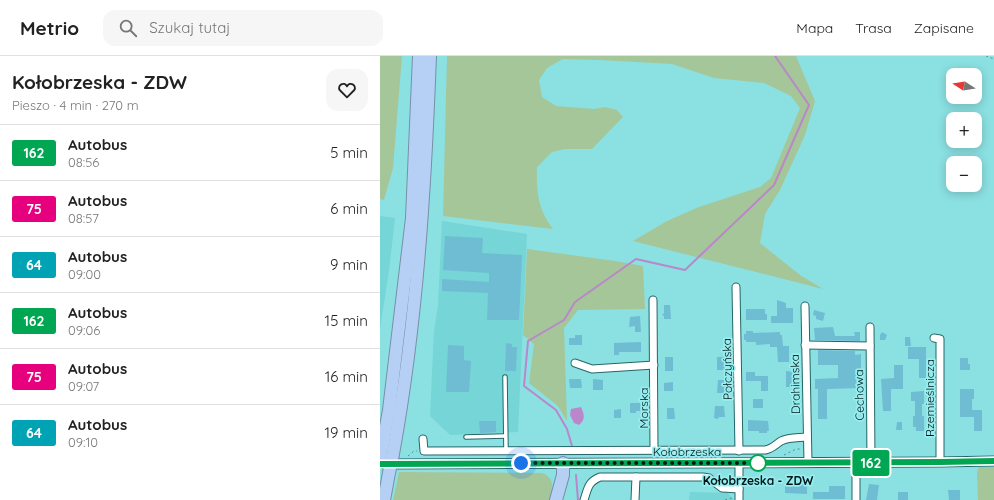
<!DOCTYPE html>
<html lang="pl">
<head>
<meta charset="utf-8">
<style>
  :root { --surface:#fff; --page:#f6f6f6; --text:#222; --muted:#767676; --line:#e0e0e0 }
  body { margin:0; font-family:Quicksand,sans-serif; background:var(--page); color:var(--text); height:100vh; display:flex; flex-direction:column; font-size:15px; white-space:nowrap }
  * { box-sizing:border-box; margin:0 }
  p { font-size:13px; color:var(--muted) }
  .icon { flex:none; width:22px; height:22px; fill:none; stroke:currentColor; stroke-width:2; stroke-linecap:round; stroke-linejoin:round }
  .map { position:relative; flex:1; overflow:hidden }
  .details { display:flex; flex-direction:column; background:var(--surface); width:380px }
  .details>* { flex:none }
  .badge { padding:0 8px; border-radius:3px; font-size:14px; line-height:26px }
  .needle { width:26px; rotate:282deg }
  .fabs { position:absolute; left:566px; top:12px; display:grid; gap:8px }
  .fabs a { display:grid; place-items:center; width:36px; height:36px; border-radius:8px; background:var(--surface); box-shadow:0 2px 10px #0003; font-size:20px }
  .you { position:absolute; width:20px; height:20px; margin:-10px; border:3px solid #fff; border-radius:50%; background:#1a73e8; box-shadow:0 0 0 6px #1a73e833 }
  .map>.badge { position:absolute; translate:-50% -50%; box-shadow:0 0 0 2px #fff }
  .round { display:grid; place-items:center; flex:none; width:42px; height:42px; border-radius:12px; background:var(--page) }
  .head { display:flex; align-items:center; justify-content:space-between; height:68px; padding:0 12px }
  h1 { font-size:19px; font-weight:700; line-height:30px }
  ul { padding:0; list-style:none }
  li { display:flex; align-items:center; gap:12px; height:56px; padding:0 12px; border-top:1px solid var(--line) }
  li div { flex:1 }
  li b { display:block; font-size:15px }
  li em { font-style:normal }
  li .badge { min-width:44px; font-weight:700; text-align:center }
  header { display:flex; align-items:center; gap:24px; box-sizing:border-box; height:56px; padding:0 20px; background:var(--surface); border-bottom:1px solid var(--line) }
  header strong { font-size:19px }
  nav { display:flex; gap:22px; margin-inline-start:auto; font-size:14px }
  .search { width:280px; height:36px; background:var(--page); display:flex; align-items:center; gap:10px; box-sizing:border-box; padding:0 14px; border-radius:12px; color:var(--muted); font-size:15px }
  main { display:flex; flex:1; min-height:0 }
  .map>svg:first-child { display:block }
</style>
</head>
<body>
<header>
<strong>Metrio</strong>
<div class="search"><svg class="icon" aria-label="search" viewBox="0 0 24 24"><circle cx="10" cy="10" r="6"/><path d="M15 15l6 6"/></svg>Szukaj tutaj</div>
<nav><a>Mapa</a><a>Trasa</a><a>Zapisane</a></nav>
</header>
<main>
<section class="details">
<div class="head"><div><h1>Kołobrzeska - ZDW</h1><p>Pieszo · 4 min · 270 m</p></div><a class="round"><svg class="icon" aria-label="heart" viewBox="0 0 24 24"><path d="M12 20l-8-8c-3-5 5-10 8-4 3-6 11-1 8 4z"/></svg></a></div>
<ul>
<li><span class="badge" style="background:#00a651;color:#fff">162</span><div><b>Autobus</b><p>08:56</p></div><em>5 min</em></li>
<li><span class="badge" style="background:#e6007e;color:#fff">75</span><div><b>Autobus</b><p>08:57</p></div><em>6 min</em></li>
<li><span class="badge" style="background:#00a3b4;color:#fff">64</span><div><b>Autobus</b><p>09:00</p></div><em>9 min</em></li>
<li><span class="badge" style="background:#00a651;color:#fff">162</span><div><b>Autobus</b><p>09:06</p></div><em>15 min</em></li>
<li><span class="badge" style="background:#e6007e;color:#fff">75</span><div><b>Autobus</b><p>09:07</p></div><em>16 min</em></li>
<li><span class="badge" style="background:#00a3b4;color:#fff">64</span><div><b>Autobus</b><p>09:10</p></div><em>19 min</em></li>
</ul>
</section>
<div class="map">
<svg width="614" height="444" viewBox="0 0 614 444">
  <rect width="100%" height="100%" fill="#8be0e2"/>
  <!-- built -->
  <g fill="#75d5d7">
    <polygon points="0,160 15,162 9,215 0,273"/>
    <polygon points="62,165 147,178 138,376 70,379 50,360 54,275 58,249"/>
    <polygon points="310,436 348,437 354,444 309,444"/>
  </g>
  <!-- green -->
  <g fill="#a5c699">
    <polygon points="0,0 22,0 13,112 4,144 0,143"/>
    <path d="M67,0H416L435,45L425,79L400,134L385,158L380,187L420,219L443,233L253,185L287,165L319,151L380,131L391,122L420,52L411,40L384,27L334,22L292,8L220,4L183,3L167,12L159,24L162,41L176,50L214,53L225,51L237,54L243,61L212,93H185L172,96L157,111C156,135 158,154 173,173L63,160Z"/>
    <polygon points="147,193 235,205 263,210 265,253 198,254 184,272 187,365 178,350 149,327 154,288 143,279"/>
    <polygon points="599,411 614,411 614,444 598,444 597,416"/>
    <path d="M19,416L162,417C176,422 172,432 169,444H13Z"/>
  </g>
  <!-- water -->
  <path fill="#b987ca" d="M201,351C204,358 206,363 199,369L194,367L190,359L191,353Z"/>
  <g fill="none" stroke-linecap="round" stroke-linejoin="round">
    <!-- stream -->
    <g stroke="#b987ca" stroke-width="2">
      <polyline points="192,390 187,373 176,354 144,330 148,285 184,264 195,246 256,203 305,214 394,129 429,49 395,0"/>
      <polyline points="196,419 198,444"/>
    </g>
  </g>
  <!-- building -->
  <g fill="#6fbdd3">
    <polygon points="65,180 103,182 102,197 142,199 139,264 107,264 108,237 62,235 62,223 109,226 109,217 63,214"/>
    <polygon points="397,244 406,247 406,252 413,252 413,267 391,267 391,260 397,260"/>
    <polygon points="284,249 290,249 291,263 284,263 284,260 282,259 284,257"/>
    <polygon points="366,253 385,253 385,258 387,258 387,264 366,264"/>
    <polygon points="434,254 445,257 443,265 436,263 436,260 433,259"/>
    <polygon points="260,260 261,276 255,276 255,270 249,271 250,261"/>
    <polygon points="453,271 455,280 475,280 474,276 480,276 480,285 435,284 434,272"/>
    <polygon points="366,275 373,275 373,277 400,276 400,279 402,279 403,290 409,290 409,306 398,306 397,291 390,291 390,288 376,289 376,286 366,286 366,284 364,284 364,278 366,278"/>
    <polygon points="502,276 507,279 505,284 500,284 500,279"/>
    <polygon points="195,279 202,279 202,289 189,289 189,282 195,282"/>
    <polygon points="525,281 530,281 531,290 525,290"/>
    <polygon points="261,286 261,296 239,296 239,299 234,299 234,287"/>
    <polygon points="126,287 132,288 132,291 137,291 136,315 125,315"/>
    <polygon points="68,289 84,290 84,304 91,305 89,336 66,336"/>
    <polygon points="528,291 546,291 546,322 539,322 539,303 528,303"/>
    <polygon points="438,294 475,295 475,299 481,298 481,332 447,333 447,363 438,363 438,333 435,333 435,323 458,322 458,309 438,309"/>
    <rect x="285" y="301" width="8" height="14"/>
    <rect x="337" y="301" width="8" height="13"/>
    <polygon points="580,302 588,302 588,308 590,308 590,314 580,314"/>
    <polygon points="514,309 523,309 523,333 511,333 511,355 503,355 501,323 514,322"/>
    <polygon points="406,315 414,316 414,331 406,331"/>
    <polygon points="366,316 375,316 375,320 388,320 388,335 381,335 381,325 366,325"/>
    <polygon points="189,323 201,323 202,332 190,332"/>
    <polygon points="213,323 223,324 223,334 213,334"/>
    <polygon points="338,324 344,324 345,330 347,330 347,334 345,334 345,337 337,337"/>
    <polygon points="293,326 293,335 284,335 284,327"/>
    <polygon points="580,333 594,333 594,343 592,343 592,354 602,354 602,375 594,375 594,361 580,361"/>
    <polygon points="544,335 544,348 542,348 542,360 544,360 544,375 536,375 536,371 533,371 533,360 535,360 535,345 531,345 531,336"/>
    <rect x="373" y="343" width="10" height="9"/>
    <polygon points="250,347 262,347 262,355 256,355 256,357 250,357"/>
    <polygon points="335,350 344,350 345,361 339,361 338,363 334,362"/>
    <polygon points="287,352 294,352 295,363 287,363"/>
    <polygon points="241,353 241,362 234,362 234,354"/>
    <polygon points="368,364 388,365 389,375 387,375 387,377 379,377 379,375 368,375"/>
    <polygon points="99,365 116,365 116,376 100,377"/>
    <polygon points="517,366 522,366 522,374 516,374"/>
    <polygon points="413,428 424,428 427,431 427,438 405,437 405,430 413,430"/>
    <polygon points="489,428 499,429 497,444 486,444"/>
    <polygon points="449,430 465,430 465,443 433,443 433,436 449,436"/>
    <polygon points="568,434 580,434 580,444 569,444"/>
    <rect x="518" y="436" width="10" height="8"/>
  </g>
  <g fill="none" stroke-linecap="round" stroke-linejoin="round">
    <defs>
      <g id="service">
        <polyline points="125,321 126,395"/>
        <polyline points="86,381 125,380"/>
      </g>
      <g id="minor">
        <polyline points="356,231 359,395"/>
        <polyline points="273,244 274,394"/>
        <polyline points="425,250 428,407"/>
        <polyline points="490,271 491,407"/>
        <polyline points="554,282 560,283 560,406"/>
        <polyline points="425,289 490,290"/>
        <polyline points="195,307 212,313 274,309"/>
        <path d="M43,383L44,395L385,394C392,393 395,389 401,385C409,381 419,382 427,381"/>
        <polyline points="359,407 359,444"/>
        <path d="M204,444C208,432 208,426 220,421H323L329,422L342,432L359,433"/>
        <polyline points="255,444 256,421"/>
        <polyline points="476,444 476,407"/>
      </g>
      <polyline id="secondary" points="5,408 560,406 614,405"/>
      <g id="motorway">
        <polyline points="1,398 9,354 32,162 39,0"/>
        <path d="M13,398C37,267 45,133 50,0"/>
        <polyline points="4,444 9,417"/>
        <polyline points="176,444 183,419 183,407"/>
      </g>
    </defs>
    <!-- service casing -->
    <use href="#service" stroke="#246768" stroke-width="5.5"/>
    <!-- minor casing -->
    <use href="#minor" stroke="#246768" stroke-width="9"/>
    <!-- secondary casing -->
    <use href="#secondary" stroke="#246768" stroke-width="11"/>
    <!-- motorway casing -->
    <use href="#motorway" stroke="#7690a8" stroke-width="14"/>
    <!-- path -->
    <g stroke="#518d8f" stroke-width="1" stroke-dasharray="2 3" stroke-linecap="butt">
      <polyline points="606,0 614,3"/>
      <polyline points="404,399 416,393 421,393"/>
      <polyline points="28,400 34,395 37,395"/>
      <polyline points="483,415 498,414"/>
      <polyline points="345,444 352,442"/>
    </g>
    <!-- service -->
    <use href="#service" stroke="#fff" stroke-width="3.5"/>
    <!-- minor -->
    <use href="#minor" stroke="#fff" stroke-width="7"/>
    <!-- secondary -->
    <use href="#secondary" stroke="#e9f1fc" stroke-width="9"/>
    <!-- motorway -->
    <use href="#motorway" stroke="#b6d0f5" stroke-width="12"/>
    <defs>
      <g id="motorway-bridge">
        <polyline points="0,406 1,398"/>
        <polyline points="9,417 13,398"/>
      </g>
    </defs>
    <!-- motorway-bridge casing -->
    <use href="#motorway-bridge" stroke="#7690a8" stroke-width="14" stroke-linecap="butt"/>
    <!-- motorway-bridge -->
    <use href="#motorway-bridge" stroke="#b6d0f5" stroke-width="12"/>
  </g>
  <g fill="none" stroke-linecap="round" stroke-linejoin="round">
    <defs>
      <polyline id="line" points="0,408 560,406 614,405"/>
    </defs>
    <!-- line casing -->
    <use href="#line" stroke="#fff" stroke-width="9"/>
    <!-- line -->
    <use href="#line" stroke="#00a651" stroke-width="6"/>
    <!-- walk -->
    <polyline stroke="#001819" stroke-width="4" stroke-dasharray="0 7.2" points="141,407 378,407"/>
  </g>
  <!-- markers -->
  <circle fill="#fff" stroke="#00a651" stroke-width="2" cx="378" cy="407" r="8"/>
  <g text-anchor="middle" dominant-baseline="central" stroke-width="3.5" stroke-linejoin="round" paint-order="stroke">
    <!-- street labels -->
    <g font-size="12" fill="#001819" stroke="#98edef">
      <text transform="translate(347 313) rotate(-91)">Połczyńska</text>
      <text transform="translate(415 328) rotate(-91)">Drahimska</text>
      <text transform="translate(479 339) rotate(-91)">Cechowa</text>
      <text transform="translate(549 342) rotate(-90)">Rzemieślnicza</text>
      <text transform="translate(263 352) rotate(-90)">Morska</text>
      <text x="307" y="395">Kołobrzeska</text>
    </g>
    <!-- stop labels -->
    <g font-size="12" font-weight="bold" fill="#001819" stroke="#98edef">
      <text x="378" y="424">Kołobrzeska - ZDW</text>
    </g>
  </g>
</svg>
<div class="fabs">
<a><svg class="needle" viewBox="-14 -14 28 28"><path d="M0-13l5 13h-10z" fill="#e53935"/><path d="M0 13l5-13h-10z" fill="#767676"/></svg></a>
<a>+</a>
<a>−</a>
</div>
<div class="you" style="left:141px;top:407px"></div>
<b class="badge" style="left:491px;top:407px;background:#00a651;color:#fff">162</b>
</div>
</main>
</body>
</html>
